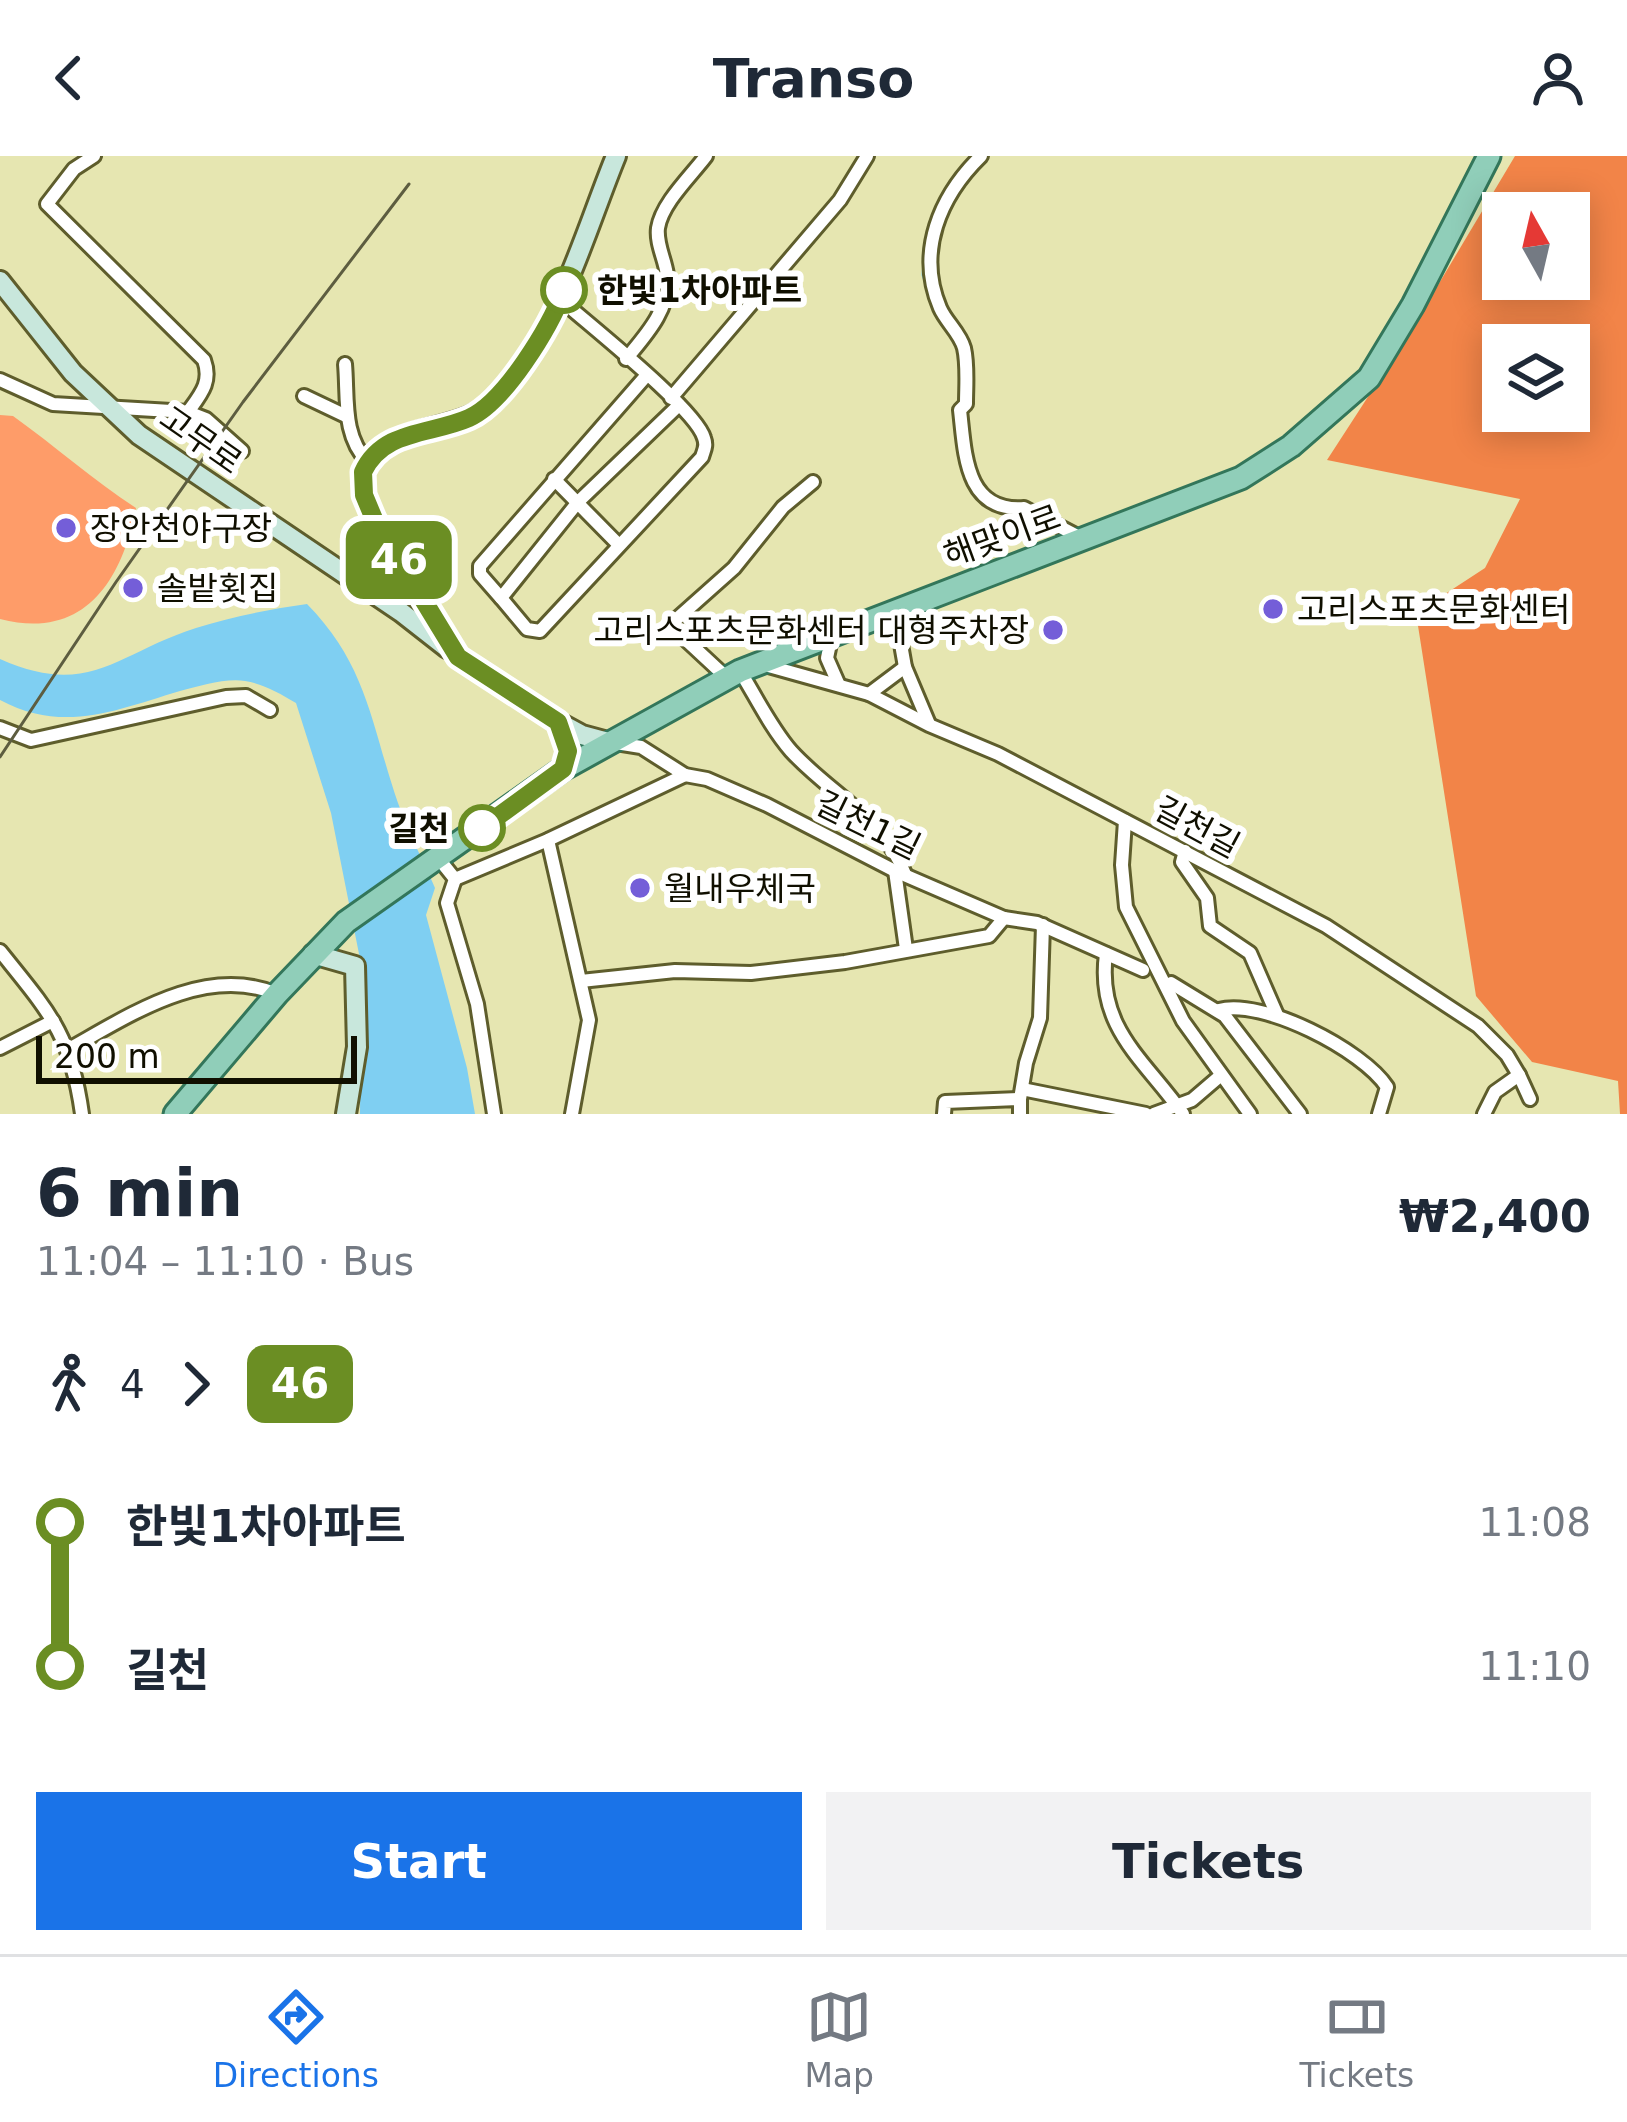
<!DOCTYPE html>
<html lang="en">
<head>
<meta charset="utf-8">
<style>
  :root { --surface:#fff; --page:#f2f2f3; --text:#1f2937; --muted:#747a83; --line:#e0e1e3; --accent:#1a73e8 }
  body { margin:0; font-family:"DejaVu Sans","Noto Sans KR",sans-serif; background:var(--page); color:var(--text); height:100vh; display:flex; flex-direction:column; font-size:45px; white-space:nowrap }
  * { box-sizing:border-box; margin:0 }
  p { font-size:39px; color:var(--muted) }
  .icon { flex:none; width:66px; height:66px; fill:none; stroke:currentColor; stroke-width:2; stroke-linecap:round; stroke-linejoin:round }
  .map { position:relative; height:958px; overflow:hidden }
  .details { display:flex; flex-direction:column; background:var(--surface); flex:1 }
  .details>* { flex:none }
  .badge { padding:0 24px; border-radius:18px; font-size:42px; line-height:78px }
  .needle { width:78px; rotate:352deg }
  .controls { position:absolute; left:1482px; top:36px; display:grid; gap:24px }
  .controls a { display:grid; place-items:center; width:108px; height:108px; border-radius:0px; background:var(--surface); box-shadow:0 6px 30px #0003; font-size:60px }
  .scale { position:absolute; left:36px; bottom:30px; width:321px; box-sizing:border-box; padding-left:12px; border:6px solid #100f00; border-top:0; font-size:33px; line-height:42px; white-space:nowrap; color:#100f00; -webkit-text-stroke:9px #fff; paint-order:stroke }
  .map>.badge { position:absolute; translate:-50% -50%; box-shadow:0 0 0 6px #fff }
  .legs { display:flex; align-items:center; gap:18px; height:132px; padding:0 36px; font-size:39px }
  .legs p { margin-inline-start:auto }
  .headline { display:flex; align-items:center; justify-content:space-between; height:204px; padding:0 36px }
  h1 { font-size:66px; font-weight:700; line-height:90px }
  .button { display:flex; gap:24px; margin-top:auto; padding:24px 36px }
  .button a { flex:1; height:138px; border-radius:0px; background:var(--accent); color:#fff; font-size:48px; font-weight:700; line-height:138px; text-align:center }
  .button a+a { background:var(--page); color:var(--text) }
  ul { padding:0 36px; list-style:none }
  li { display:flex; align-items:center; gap:42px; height:144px; font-size:45px }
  li i { display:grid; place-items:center; width:18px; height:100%; margin:0 15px; background:currentColor }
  li i::after { content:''; width:30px; height:30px; margin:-15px; border:9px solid; border-radius:50%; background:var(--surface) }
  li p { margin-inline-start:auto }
  li:first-child i { background:linear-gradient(#0000 50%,currentColor 0) }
  li:last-child i { background:linear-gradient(currentColor 50%,#0000 0) }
  header { display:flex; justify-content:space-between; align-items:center; height:156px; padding:0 36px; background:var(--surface); font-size:54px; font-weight:700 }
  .menu { display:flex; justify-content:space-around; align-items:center; height:168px; border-top:3px solid var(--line); background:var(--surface); font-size:33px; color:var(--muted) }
  .menu a { display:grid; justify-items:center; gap:6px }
  .menu .selected { color:var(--accent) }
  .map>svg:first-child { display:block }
</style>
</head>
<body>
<header><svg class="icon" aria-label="back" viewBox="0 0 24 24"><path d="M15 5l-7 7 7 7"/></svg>Transo<svg class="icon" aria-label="person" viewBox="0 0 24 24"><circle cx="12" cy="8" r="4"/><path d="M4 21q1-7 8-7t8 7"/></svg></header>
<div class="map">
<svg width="1627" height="958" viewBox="0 0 1627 958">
  <rect width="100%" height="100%" fill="#e6e6b1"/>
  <!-- green -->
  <path fill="#fe9c69" d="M0,259L13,260C55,290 93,324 136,352C122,424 85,485 0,463Z"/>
  <!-- forest -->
  <path fill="#f28448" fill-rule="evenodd" d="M1515,0H1627V958H1620L1618,925L1532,906L1476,840L1416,457L1485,412L1520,343L1327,304L1410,176ZM1503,57H1569V123H1503ZM1503,189H1569V255H1503Z"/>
  <!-- water -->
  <path fill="#7fcff2" d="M307,448C368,510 371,569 398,647C408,676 423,704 435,732L426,759L467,912L475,958H360L361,808L331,657L296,547C279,537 264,528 245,525C225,522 200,530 180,535C116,554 64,578 0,544V503C90,543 117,497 196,472C231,461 270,453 307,448Z"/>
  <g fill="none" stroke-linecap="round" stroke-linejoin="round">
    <!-- stream -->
    <g stroke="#7fcff2" stroke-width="3">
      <polyline points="931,69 943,40"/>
      <polyline points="925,96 923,119 928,134"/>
    </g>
    <defs>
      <g id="street">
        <path d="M981,0C940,40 916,96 940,152C946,166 960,177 964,192C968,209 966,230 966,248L960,254C965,298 965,356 1024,352L1085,384"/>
        <path d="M626,203C646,179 671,152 667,119C665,103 656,88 658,72C662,47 691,20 706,0"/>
        <path d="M345,208C348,242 342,280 368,306"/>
        <polyline points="646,220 480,410 480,418 501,442 578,346 679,249"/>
        <path d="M0,224L53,248L188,256C201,238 212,226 204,204L47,48L74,13L94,0"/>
        <polyline points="304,240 346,260"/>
        <polyline points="671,242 840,44 867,0"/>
        <polyline points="188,256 206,263 242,295"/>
        <polyline points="554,323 618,388"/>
        <path d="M501,442L527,473L540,475L702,301C704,294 707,290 704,282C696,253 588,168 560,143"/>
        <polyline points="880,465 899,477 905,511 929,568"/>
        <polyline points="831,483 827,502 838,527"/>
        <polyline points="458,501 558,566 568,595 564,612"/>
        <polyline points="765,509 869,538 929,569 998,598 1326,770 1478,870 1507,899 1519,919 1495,936 1484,958"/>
        <path d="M740,515C756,541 771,572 791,595C830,638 884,662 905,718"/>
        <polyline points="727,522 670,469 734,412 783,351 813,326"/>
        <polyline points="869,538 905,511"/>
        <polyline points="0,572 31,584 226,541 246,540 270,554"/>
        <polyline points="616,587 641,591 685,619 707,623 767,649 895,715 1004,762 1037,767 1143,814"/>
        <polyline points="1125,665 1122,709 1126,751 1183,865 1250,958"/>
        <polyline points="548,684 589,864 572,958"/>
        <polyline points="1185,695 1182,706 1207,742 1210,770 1250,797 1277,859"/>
        <polyline points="439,703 455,723 447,747 477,848 494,958"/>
        <polyline points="895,715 906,793"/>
        <polyline points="455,723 548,684 685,619"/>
        <path d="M0,795C49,856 71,878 82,958"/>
        <path d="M1106,798C1096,872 1145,904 1183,958"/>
        <polyline points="581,825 675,815 751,817 845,806 989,780 1004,762"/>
        <polyline points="1171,827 1225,860 1300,958"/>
        <path d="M1219,854C1262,842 1363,894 1387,931L1379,958"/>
        <polyline points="0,892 53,865"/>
        <path d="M69,893C130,859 205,808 277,838"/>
        <polyline points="1519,919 1530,943"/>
        <polyline points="1022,933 1146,958"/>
        <polyline points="1020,943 1026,907 1040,862 1043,769"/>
        <polyline points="944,958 945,946 1020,943 1020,958"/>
        <polyline points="1154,958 1192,944 1220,920"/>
      </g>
      <g id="secondary">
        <polyline points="0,125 73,217 139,279 401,456 447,492"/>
        <path d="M458,501L374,363L364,339L363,316C387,263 460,281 497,242C558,177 583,81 616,0"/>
        <polyline points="558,566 582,579 608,586"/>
        <polyline points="313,798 355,810 357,891 346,958"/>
      </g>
      <polyline id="primary" points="175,958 277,838 346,766 563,613 740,515 1241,322 1291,290 1369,222 1413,149 1489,0"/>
    </defs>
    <!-- street casing -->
    <use href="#street" stroke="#5e5d2c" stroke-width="18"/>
    <!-- secondary casing -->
    <use href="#secondary" stroke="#5e5d2c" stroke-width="24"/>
    <!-- primary casing -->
    <use href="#primary" stroke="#33765a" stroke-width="27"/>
    <!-- street -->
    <use href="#street" stroke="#fff" stroke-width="12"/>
    <!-- secondary -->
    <use href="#secondary" stroke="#c8e7dc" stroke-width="18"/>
    <!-- primary -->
    <use href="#primary" stroke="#90ceb9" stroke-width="21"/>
    <!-- rail -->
    <polyline stroke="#5d5d40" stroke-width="3" points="0,601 116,426 243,246 409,28"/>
  </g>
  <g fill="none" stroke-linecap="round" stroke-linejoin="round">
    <defs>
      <path id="line-1" d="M482,672L563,613L568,595L558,566L458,501L374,363L364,339L363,316C383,273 431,279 469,262C505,246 550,171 564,134"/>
    </defs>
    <!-- line-1 casing -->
    <use href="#line-1" stroke="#fff" stroke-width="27"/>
    <!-- line-1 -->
    <use href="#line-1" stroke="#6b8e23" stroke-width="18"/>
  </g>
  <!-- markers -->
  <g fill="#fff" stroke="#6b8e23" stroke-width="6">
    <circle cx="564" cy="134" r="21"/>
    <circle cx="482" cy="672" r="21"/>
  </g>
  <g fill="#745ed8" stroke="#fff" stroke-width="4.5">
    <circle cx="66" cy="372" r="12"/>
    <circle cx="133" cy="432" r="12"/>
    <circle cx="1273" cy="453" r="12"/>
    <circle cx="1053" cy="474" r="12"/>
    <circle cx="640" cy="732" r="12"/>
  </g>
  <g text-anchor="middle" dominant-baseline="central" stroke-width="12" stroke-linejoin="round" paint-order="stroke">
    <!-- stop labels -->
    <g font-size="33" font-weight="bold" fill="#100f00" stroke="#fff" text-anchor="start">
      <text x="597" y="134">한빛1차아파트</text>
      <text x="449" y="672" text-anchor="end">길천</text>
    </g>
    <!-- street labels -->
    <g font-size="33" fill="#100f00" stroke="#fff">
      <text transform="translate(201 284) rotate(35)">고무로</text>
      <text transform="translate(1002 380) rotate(-20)">해맞이로</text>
      <text transform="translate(868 669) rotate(26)">길천1길</text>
      <text transform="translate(1197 671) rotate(28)">길천길</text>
    </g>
    <!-- poi labels -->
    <g font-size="33" fill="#100f00" stroke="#fff" text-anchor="start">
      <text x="90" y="372">장안천야구장</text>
      <text x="157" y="432">솔밭횟집</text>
      <text x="1297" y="453">고리스포츠문화센터</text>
      <text x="1029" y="474" text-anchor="end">고리스포츠문화센터 대형주차장</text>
      <text x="664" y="732">월내우체국</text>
    </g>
  </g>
</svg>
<div class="controls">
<a><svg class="needle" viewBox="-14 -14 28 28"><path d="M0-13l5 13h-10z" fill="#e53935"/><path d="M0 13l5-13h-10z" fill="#747a83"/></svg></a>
<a><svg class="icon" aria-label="layers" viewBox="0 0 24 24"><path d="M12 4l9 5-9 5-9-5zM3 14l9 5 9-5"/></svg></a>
</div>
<div class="scale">200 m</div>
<b class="badge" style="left:399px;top:404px;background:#6b8e23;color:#fff">46</b>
</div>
<section class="details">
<div class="headline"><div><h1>6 min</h1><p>11:04 – 11:10 · Bus</p></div><b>₩2,400</b></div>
<div class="legs"><svg class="icon" aria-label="walk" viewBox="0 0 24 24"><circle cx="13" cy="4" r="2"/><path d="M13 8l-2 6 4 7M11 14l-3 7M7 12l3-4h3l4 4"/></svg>4<svg class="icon" aria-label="forward" viewBox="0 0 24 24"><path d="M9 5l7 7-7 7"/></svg><b class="badge" style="background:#6b8e23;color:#fff">46</b></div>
<ul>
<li><i style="color:#6b8e23"></i><b>한빛1차아파트</b><p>11:08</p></li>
<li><i style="color:#6b8e23"></i><b>길천</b><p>11:10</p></li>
</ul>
<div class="button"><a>Start</a><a>Tickets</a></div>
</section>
<nav class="menu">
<a class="selected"><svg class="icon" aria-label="directions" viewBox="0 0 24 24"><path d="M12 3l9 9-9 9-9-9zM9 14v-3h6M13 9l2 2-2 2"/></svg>Directions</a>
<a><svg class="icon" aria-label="map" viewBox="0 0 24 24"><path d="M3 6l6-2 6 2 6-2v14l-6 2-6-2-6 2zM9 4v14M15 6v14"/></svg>Map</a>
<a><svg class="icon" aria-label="tickets" viewBox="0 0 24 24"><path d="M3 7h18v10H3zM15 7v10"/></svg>Tickets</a>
</nav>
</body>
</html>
